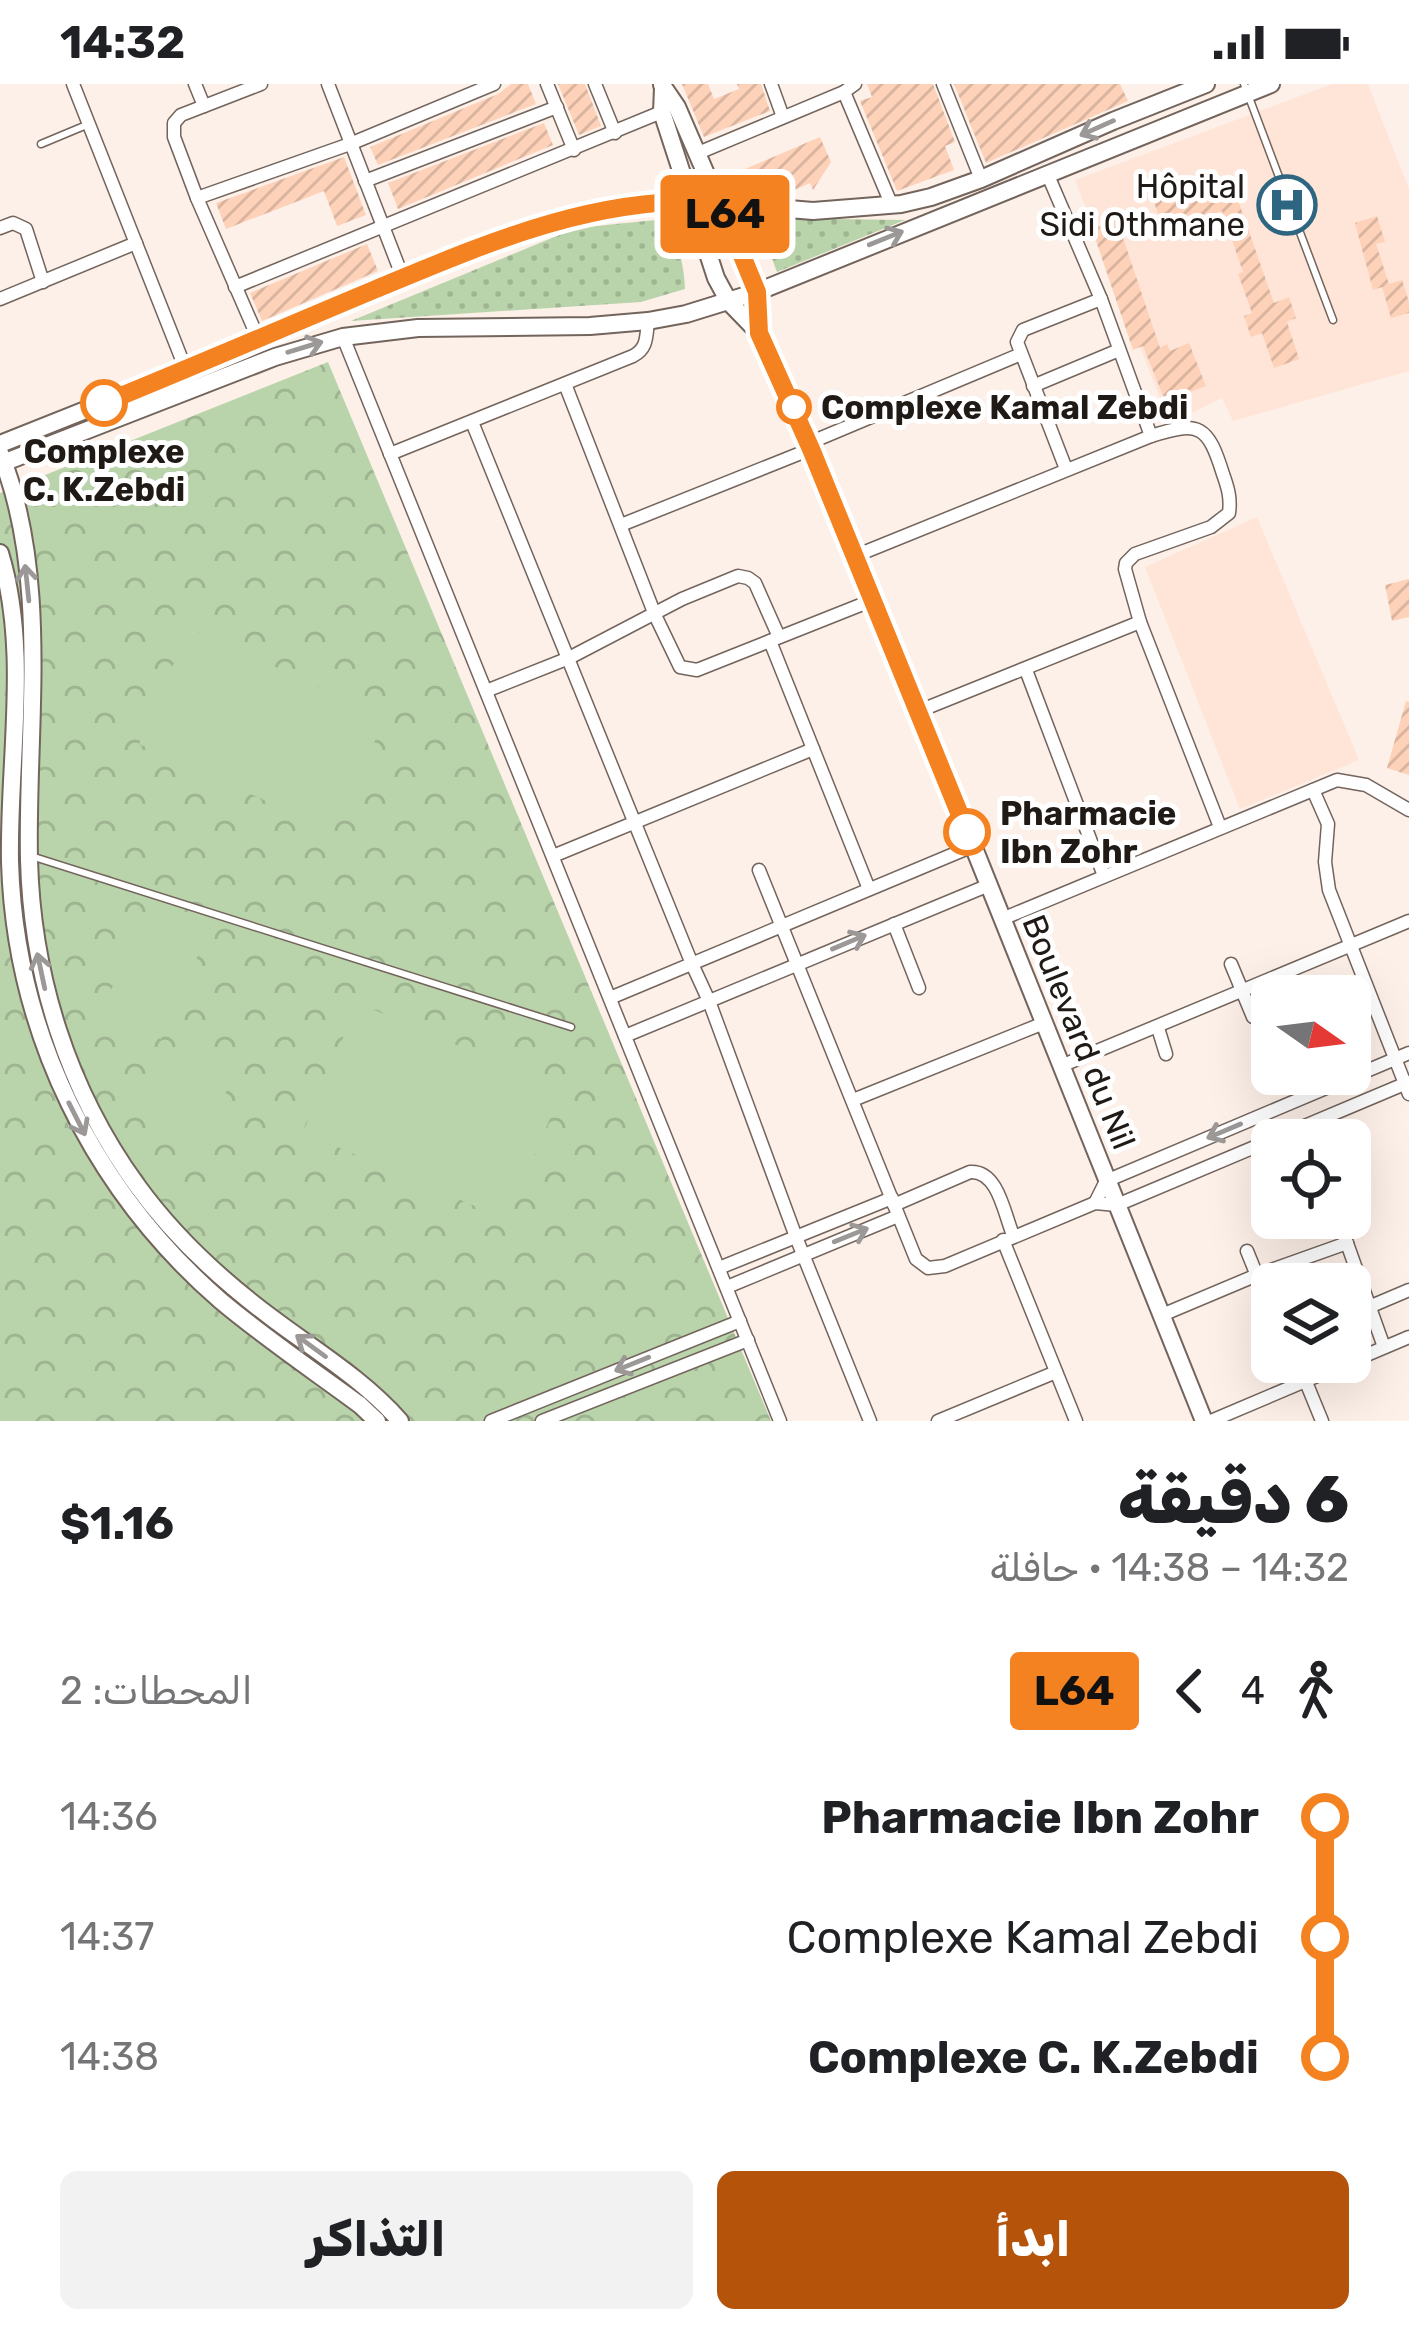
<!DOCTYPE html>
<html lang="ar">
<head>
<meta charset="utf-8">
<style>
  :root { --surface:#fff; --page:#f2f2f2; --text:#202124; --muted:#757577; --accent:#b45309 }
  body { margin:0; font-family:Rubik,Vazirmatn,sans-serif; background:var(--page); color:var(--text); direction:rtl; height:100vh; display:flex; flex-direction:column; font-size:45px; white-space:nowrap }
  * { box-sizing:border-box; margin:0 }
  p { font-size:39px; color:var(--muted) }
  .icon { flex:none; width:66px; height:66px; fill:none; stroke:currentColor; stroke-width:2; stroke-linecap:round; stroke-linejoin:round }
  .map { position:relative; height:1337px; overflow:hidden; direction:ltr }
  .side { display:flex; flex-direction:column; background:var(--surface); flex:1 }
  .side>* { flex:none }
  .badge { padding:0 24px; border-radius:9px; font-size:42px; line-height:78px }
  .needle { width:78px; rotate:104deg }
  .controls { position:absolute; left:1251px; top:891px; display:grid; gap:24px }
  .controls a { display:grid; place-items:center; width:120px; height:120px; border-radius:18px; background:var(--surface); box-shadow:0 12px 48px #0002; font-size:60px }
  .map>.badge { position:absolute; translate:-50% -50%; box-shadow:0 0 0 6px #fff }
  .legs { display:flex; align-items:center; gap:18px; height:132px; padding:0 60px; font-size:39px }
  .legs p { margin-inline-start:auto }
  .summary { display:flex; align-items:center; justify-content:space-between; height:204px; padding:0 60px }
  h1 { font-size:66px; font-weight:800; line-height:90px }
  .cta { display:flex; gap:24px; margin-top:auto; padding:24px 60px }
  .cta a { flex:1; height:138px; border-radius:18px; background:var(--accent); color:#fff; font-size:48px; font-weight:800; line-height:138px; text-align:center }
  .cta a+a { background:var(--page); color:var(--text) }
  ul { padding:0 60px; list-style:none }
  li { display:flex; align-items:center; gap:42px; height:120px; font-size:45px }
  li i { display:grid; place-items:center; width:18px; height:100%; margin:0 15px; background:currentColor }
  li i::after { content:''; width:30px; height:30px; margin:-15px; border:9px solid; border-radius:50%; background:var(--surface) }
  li p { margin-inline-start:auto }
  li:first-child i { background:linear-gradient(#0000 50%,currentColor 0) }
  li:last-child i { background:linear-gradient(currentColor 50%,#0000 0) }
  .status { display:flex; justify-content:space-between; align-items:center; height:84px; padding:0 60px; background:var(--surface); direction:ltr }
  .status svg { height:33px; fill:currentColor }
  .map>svg:first-child { display:block }
</style>
</head>
<body>
<div class="status"><b>14:32</b><svg viewBox="0 0 49 12"><path d="M0 12V9h3v3zM5 12V6h3v6zM10 12V3h3v9zM15 12V0h3v12zM26 1h20v11H26zM47 4h2v5h-2z"/></svg></div>
<div class="map">
<svg width="1409" height="1337" viewBox="0 0 1409 1337">
  <defs>
    <pattern id="grass-dots" width="8" height="8" patternUnits="userSpaceOnUse" patternTransform="scale(3)"><rect width="8" height="8" fill="#b9d4ab"/><path d="M2 2h.1M6 6h.1" fill="none" stroke="#9fb592" stroke-width="1.8" stroke-linecap="round"/></pattern>
    <pattern id="park-crowns" width="20" height="18" patternUnits="userSpaceOnUse" patternTransform="scale(3)"><rect width="20" height="18" fill="#b9d4ab"/><path d="M2 6a3 3 0 1 1 6 0M12 15a3 3 0 1 1 6 0" fill="none" stroke="#9fb592"/></pattern>
    <pattern id="building-hatch" width="6" height="6" patternUnits="userSpaceOnUse" patternTransform="scale(3)"><rect width="6" height="6" fill="#fed2b9"/><path d="M-1 1l2-2M0 6l6-6M5 7l2-2" fill="none" stroke="#d9b49e"/></pattern>
  </defs>
  <rect width="100%" height="100%" fill="#fdf0e8"/>
  <!-- built -->
  <g fill="#fee5d7">
    <polygon points="1332,0 1368,0 1409,105 1409,287 1233,337 1222,314 1170,340 1075,96"/>
    <polygon points="1257,433 1359,676 1240,725 1145,483"/>
  </g>
  <!-- grass -->
  <g fill="url(#grass-dots)">
    <polygon points="757,134 905,136 777,188"/>
    <path d="M666,135C678,157 684,180 685,205L641,218L351,237L576,144Z"/>
  </g>
  <!-- park -->
  <polygon fill="url(#park-crowns)" points="328,278 771,1337 0,1337 0,409"/>
  <!-- garden -->
  <g fill="#b9d4ab">
    <polygon points="189,544 386,633 333,747 139,660"/>
    <polygon points="144,832 204,858 161,955 100,931"/>
    <polygon points="358,919 562,1006 507,1136 303,1048"/>
    <polygon points="171,964 234,990 206,1055 143,1029"/>
  </g>
  <!-- building -->
  <g fill="url(#building-hatch)">
    <polygon points="511,0 528,0 536,20 378,81 370,63 498,10"/>
    <polygon points="558,0 585,0 601,42 579,51"/>
    <polygon points="682,0 708,0 714,15 739,5 737,0 761,0 770,27 704,53"/>
    <polygon points="867,0 933,0 955,58 945,62 954,86 897,107 860,17 872,13"/>
    <polygon points="954,0 1120,0 1128,17 986,79"/>
    <polygon points="544,39 553,61 398,125 388,99"/>
    <polygon points="820,53 831,78 813,106 810,99 781,112 755,109 745,85"/>
    <polygon points="344,73 366,131 337,142 324,107 226,145 216,119"/>
    <polygon points="1216,93 1220,106 1233,102 1274,219 1289,213 1296,234 1287,238 1299,275 1274,284 1262,249 1251,253 1244,232 1252,229 1238,190 1243,188 1222,127 1164,147 1153,115"/>
    <polygon points="1377,132 1385,158 1376,160 1389,200 1402,196 1409,218 1409,229 1391,234 1382,203 1373,206 1355,139"/>
    <polygon points="1117,136 1160,264 1167,260 1170,267 1189,259 1206,302 1165,317 1143,262 1133,266 1092,145"/>
    <polygon points="367,160 378,187 262,237 250,209"/>
    <polygon points="1409,495 1409,533 1392,537 1385,501"/>
    <polygon points="1406,617 1409,618 1409,691 1387,684"/>
  </g>
  <g fill="none" stroke-linecap="round" stroke-linejoin="round">
    <defs>
      <g id="lane">
        <polyline points="1244,0 1333,236"/>
        <polyline points="41,60 89,40"/>
        <polyline points="31,772 571,943"/>
      </g>
      <g id="street">
        <polyline points="73,0 186,286"/>
        <polyline points="195,0 204,22"/>
        <polyline points="328,0 403,194"/>
        <polyline points="547,0 574,66"/>
        <polyline points="595,0 615,49"/>
        <polyline points="771,0 783,33"/>
        <polyline points="943,0 981,95"/>
        <polyline points="844,8 892,122"/>
        <polyline points="698,69 844,8 855,0"/>
        <polyline points="1047,89 1101,215 1151,352"/>
        <polyline points="365,97 557,23"/>
        <polyline points="197,114 350,60 494,0"/>
        <polyline points="0,144 13,139 26,145 43,198"/>
        <polyline points="235,203 664,27"/>
        <polyline points="0,215 136,159"/>
        <polyline points="343,253 780,1337"/>
        <polyline points="258,254 197,114 174,53 174,39 181,31 261,0"/>
        <polyline points="565,300 655,531 680,583 697,586 873,516"/>
        <polyline points="1033,302 1119,266"/>
        <polyline points="472,338 692,880 709,917 796,1153 870,1337"/>
        <polyline points="809,359 1021,270"/>
        <path d="M390,370L633,272C648,264 646,252 648,237"/>
        <polyline points="1066,385 1017,258 1023,246 1101,215"/>
        <polyline points="621,441 811,365"/>
        <path d="M855,472L1151,352C1200,336 1208,342 1223,390C1228,404 1231,414 1229,429L1211,443L1135,470L1126,479L1125,485L1140,538L1220,743"/>
        <polyline points="770,557 869,805"/>
        <polyline points="1026,586 1104,792"/>
        <polyline points="486,607 569,574 682,515 738,492 748,494 755,499 779,553"/>
        <polyline points="919,627 1140,538"/>
        <polyline points="1313,706 1328,740 1325,778 1329,806 1409,1010"/>
        <polyline points="553,772 813,665"/>
        <polyline points="759,786 916,1175 928,1184 945,1182 1095,1119 1117,1121 1409,998"/>
        <polyline points="1002,835 1337,696 1366,701 1409,726"/>
        <polyline points="894,840 919,904"/>
        <polyline points="1231,880 1253,933"/>
        <polyline points="610,914 973,762"/>
        <polyline points="1158,944 1166,970"/>
        <polyline points="625,952 989,801"/>
        <polyline points="1061,982 1409,837"/>
        <polyline points="853,1016 1044,939"/>
        <polyline points="1095,1119 1106,1097 1409,969"/>
        <path d="M894,1121L970,1088C998,1086 1004,1129 1013,1151"/>
        <polyline points="1338,1134 1384,1263"/>
        <polyline points="1003,1156 1076,1337"/>
        <polyline points="1247,1167 1266,1214"/>
        <polyline points="719,1184 892,1114"/>
        <polyline points="727,1203 898,1132"/>
        <polyline points="1369,1223 1409,1206"/>
        <polyline points="1162,1231 1257,1191 1347,1159"/>
        <polyline points="1306,1298 1322,1337"/>
        <polyline points="491,1337 740,1237"/>
        <polyline points="542,1337 748,1256"/>
        <polyline points="938,1337 1056,1288"/>
        <polyline points="1211,1337 1409,1253"/>
      </g>
      <g id="secondary">
        <polyline points="662,1 677,23 757,208 759,249"/>
        <polyline points="663,4 662,28 716,194 729,218 759,249 783,299 919,627 1204,1337"/>
        <polyline points="0,360 186,286 482,161 550,138 617,123 678,116 813,127 901,120 931,113 981,95 1113,37 1206,0"/>
        <path d="M0,369C51,494 26,645 29,776C32,892 68,1006 136,1100C174,1153 221,1196 272,1234C316,1267 364,1296 400,1337"/>
        <polyline points="0,380 275,273 343,253 418,244 590,242 648,237 686,230 757,208 1271,0"/>
        <path d="M0,469C30,568 8,676 10,778C15,948 93,1106 221,1217C265,1254 314,1287 360,1321L377,1337"/>
      </g>
    </defs>
    <!-- lane casing -->
    <use href="#lane" stroke="#73645c" stroke-width="9"/>
    <!-- street casing -->
    <use href="#street" stroke="#73645c" stroke-width="15"/>
    <!-- secondary casing -->
    <use href="#secondary" stroke="#73645c" stroke-width="20"/>
    <!-- lane -->
    <use href="#lane" stroke="#fff" stroke-width="6"/>
    <!-- street -->
    <use href="#street" stroke="#fff" stroke-width="12"/>
    <!-- secondary -->
    <use href="#secondary" stroke="#fff" stroke-width="16"/>
  </g>
  <!-- one-way arrows -->
  <defs><path id="oneway-shaft" d="M-6 0H5M1.5-3L5.5 0L1.5 3" fill="none" stroke-width="1.6" stroke-linecap="round" stroke-linejoin="round" transform="scale(3)"/></defs>
  <g stroke="#9b9897">
    <use href="#oneway-shaft" transform="translate(1097 44) rotate(156)"/>
    <use href="#oneway-shaft" transform="translate(886 154) rotate(-22)"/>
    <use href="#oneway-shaft" transform="translate(305 263) rotate(-17)"/>
    <use href="#oneway-shaft" transform="translate(27 499) rotate(-96)"/>
    <use href="#oneway-shaft" transform="translate(849 858) rotate(-23)"/>
    <use href="#oneway-shaft" transform="translate(41 887) rotate(-102)"/>
    <use href="#oneway-shaft" transform="translate(77 1035) rotate(63)"/>
    <use href="#oneway-shaft" transform="translate(1224 1047) rotate(157)"/>
    <use href="#oneway-shaft" transform="translate(851 1151) rotate(-22)"/>
    <use href="#oneway-shaft" transform="translate(311 1262) rotate(-144)"/>
    <use href="#oneway-shaft" transform="translate(632 1280) rotate(158)"/>
  </g>
  <g fill="none" stroke-linecap="round" stroke-linejoin="round">
    <defs>
      <path id="line-1" d="M104,319C195,282 285,243 376,205C487,159 596,111 720,118L757,208L759,249L811,365L967,748"/>
    </defs>
    <!-- line-1 casing -->
    <use href="#line-1" stroke="#fff" stroke-width="27"/>
    <!-- line-1 -->
    <use href="#line-1" stroke="#f58220" stroke-width="18"/>
  </g>
  <!-- icons -->
  <defs>
    <symbol id="hospital-ring" viewBox="-11 -11 22 22"><circle r="9.5" fill="#fff" stroke="#2e6580" stroke-width="1.5"/><path d="M-5-5h3v3.5h4V-5h3V5h-3V1.5h-4V5h-3Z" fill="#2e6580"/></symbol>
  </defs>
  <g fill-rule="evenodd">
    <use href="#hospital-ring" x="1254" y="88" width="66" height="66"/>
  </g>
  <!-- markers -->
  <g fill="#fff" stroke="#f58220" stroke-width="6">
    <circle cx="104" cy="319" r="21"/>
    <circle cx="794" cy="323" r="15"/>
    <circle cx="967" cy="748" r="21"/>
  </g>
  <g text-anchor="middle" dominant-baseline="central" stroke-width="10" stroke-linejoin="round" paint-order="stroke">
    <!-- poi labels -->
    <g font-size="33" fill="#201a17" stroke="#fff" text-anchor="end">
      <text x="1245" y="102">Hôpital<tspan x="1245" dy="38">Sidi Othmane</tspan></text>
    </g>
    <!-- stop labels -->
    <g font-size="33" font-weight="bold" fill="#201a17" stroke="#fff" text-anchor="start">
      <text x="821" y="323">Complexe Kamal Zebdi</text>
      <text x="104" y="367" text-anchor="middle">Complexe<tspan x="104" dy="38">C. K.Zebdi</tspan></text>
      <text x="1000" y="729">Pharmacie<tspan x="1000" dy="38">Ibn Zohr</tspan></text>
    </g>
    <!-- street labels -->
    <g font-size="33" fill="#201a17" stroke="#fff">
      <text transform="translate(1079 948) rotate(68)">Boulevard du Nil</text>
    </g>
  </g>
</svg>
<div class="controls">
<a><svg class="needle" viewBox="-14 -14 28 28"><path d="M0-13l5 13h-10z" fill="#e53935"/><path d="M0 13l5-13h-10z" fill="#757577"/></svg></a>
<a><svg class="icon" aria-label="locate" viewBox="0 0 24 24"><circle cx="12" cy="12" r="6"/><path d="M12 2v4M12 18v4M2 12h4M18 12h4"/></svg></a>
<a><svg class="icon" aria-label="layers" viewBox="0 0 24 24"><path d="M12 4l9 5-9 5-9-5zM3 14l9 5 9-5"/></svg></a>
</div>
<b class="badge" style="left:725px;top:130px;background:#f58220;color:#111">L64</b>
</div>
<section class="side">
<div class="summary"><div><h1>6 دقيقة</h1><p>14:32 – 14:38 · حافلة</p></div><b>$1.16</b></div>
<div class="legs"><svg class="icon" aria-label="walk" viewBox="0 0 24 24"><circle cx="13" cy="4" r="2"/><path d="M13 8l-2 6 4 7M11 14l-3 7M7 12l3-4h3l4 4"/></svg>4<svg class="icon" aria-label="back" viewBox="0 0 24 24"><path d="M15 5l-7 7 7 7"/></svg><b class="badge" style="background:#f58220;color:#111">L64</b><p>المحطات: 2</p></div>
<ul>
<li><i style="color:#f58220"></i><b>Pharmacie Ibn Zohr</b><p>14:36</p></li>
<li><i style="color:#f58220"></i><span>Complexe Kamal Zebdi</span><p>14:37</p></li>
<li><i style="color:#f58220"></i><b>Complexe C. K.Zebdi</b><p>14:38</p></li>
</ul>
<div class="cta"><a>ابدأ</a><a>التذاكر</a></div>
</section>
</body>
</html>
